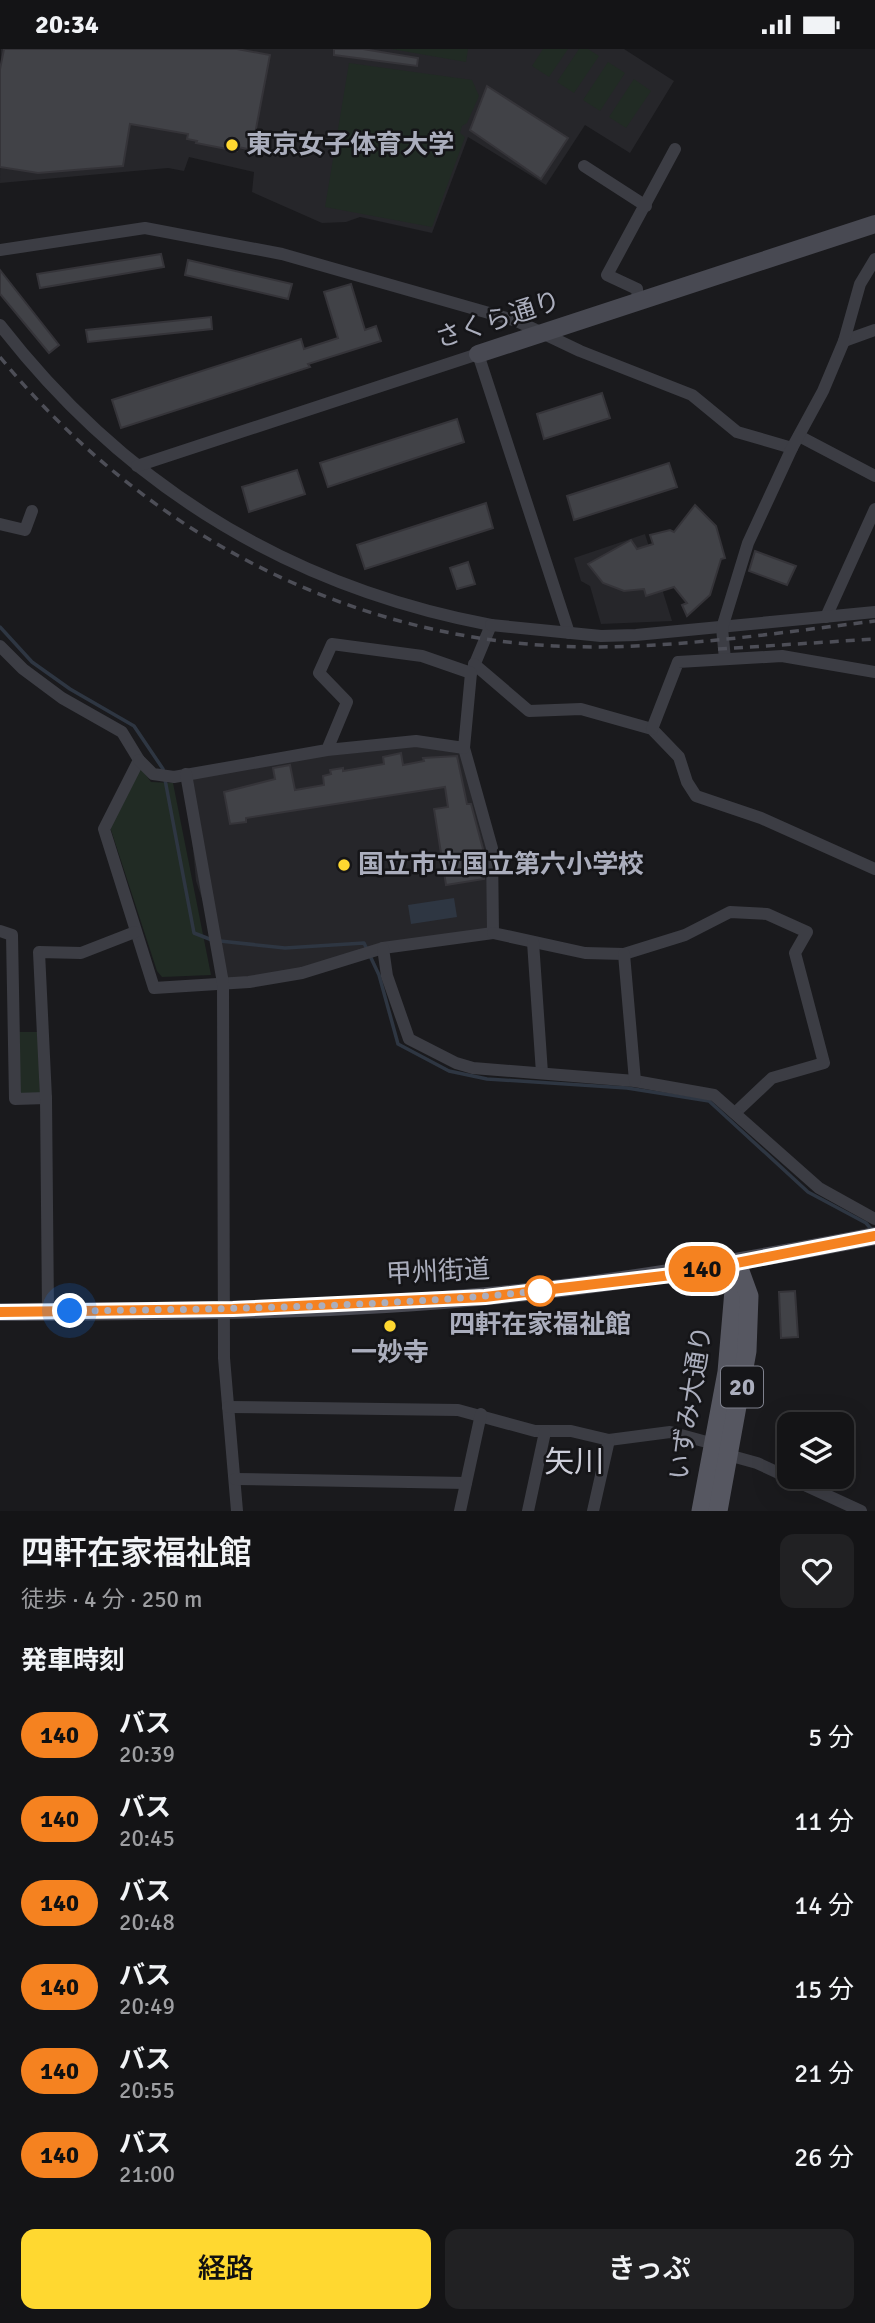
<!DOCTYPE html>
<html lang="ja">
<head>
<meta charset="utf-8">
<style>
  :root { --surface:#141416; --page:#212123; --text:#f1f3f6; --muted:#9d9ea1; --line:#333335; --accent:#ffd830 }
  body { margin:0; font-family:Signika,"Noto Sans JP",sans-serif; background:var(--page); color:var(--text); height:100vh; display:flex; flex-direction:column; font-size:26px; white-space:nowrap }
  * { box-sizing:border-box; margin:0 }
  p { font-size:23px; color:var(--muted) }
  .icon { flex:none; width:38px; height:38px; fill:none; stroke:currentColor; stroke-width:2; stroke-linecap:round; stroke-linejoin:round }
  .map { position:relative; height:1462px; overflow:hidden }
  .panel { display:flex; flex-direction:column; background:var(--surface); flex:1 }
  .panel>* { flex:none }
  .badge { padding:0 14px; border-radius:23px; font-size:24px; line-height:46px }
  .buttons { position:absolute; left:777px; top:1363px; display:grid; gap:14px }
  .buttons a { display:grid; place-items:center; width:77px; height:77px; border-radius:14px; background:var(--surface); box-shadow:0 7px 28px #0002,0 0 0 2px var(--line); font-size:35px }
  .you { position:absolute; width:35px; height:35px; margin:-18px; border:5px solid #fff; border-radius:50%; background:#1a73e8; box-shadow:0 0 0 10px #1a73e833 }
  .map>.badge { position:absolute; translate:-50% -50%; box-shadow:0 0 0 4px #fff }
  h2 { padding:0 21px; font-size:26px; line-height:63px }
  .round { display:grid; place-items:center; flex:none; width:74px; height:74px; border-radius:14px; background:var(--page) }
  .head { display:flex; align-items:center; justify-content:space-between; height:119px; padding:0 21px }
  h1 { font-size:33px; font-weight:600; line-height:52px }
  .cta { display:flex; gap:14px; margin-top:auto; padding:14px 21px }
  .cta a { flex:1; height:80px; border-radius:14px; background:var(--accent); color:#111; font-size:28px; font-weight:600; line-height:80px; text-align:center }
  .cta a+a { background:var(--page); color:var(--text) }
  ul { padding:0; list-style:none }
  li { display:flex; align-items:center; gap:21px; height:84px; padding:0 21px }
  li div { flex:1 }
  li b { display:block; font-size:26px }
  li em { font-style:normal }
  li .badge { min-width:77px; font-weight:700; text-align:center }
  .status { display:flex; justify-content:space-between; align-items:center; height:49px; padding:0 35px; background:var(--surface); direction:ltr }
  .status svg { height:19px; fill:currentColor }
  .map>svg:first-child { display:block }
</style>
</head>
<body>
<div class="status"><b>20:34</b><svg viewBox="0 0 49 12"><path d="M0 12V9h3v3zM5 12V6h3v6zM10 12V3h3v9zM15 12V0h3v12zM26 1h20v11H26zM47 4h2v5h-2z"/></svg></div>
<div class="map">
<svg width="875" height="1462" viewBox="0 0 875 1462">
  <rect width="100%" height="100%" fill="#1a1a1d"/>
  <!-- built -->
  <g fill="#26262a">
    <polygon points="1,0 624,0 674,32 630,104 585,76 546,136 468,88 432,184 360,168 346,173 322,174 252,143 254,123 189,108 184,122 168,119 0,134"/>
    <polygon points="645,485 672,572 601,575 590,537 581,532 574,509"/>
    <polygon points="416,692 464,699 492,799 493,884 383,899 302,924 223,934 213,882 196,832 186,725"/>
  </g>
  <!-- green -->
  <g fill="#212b24">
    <polygon points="391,0 468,0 466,13"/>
    <polygon points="543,0 568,0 549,28 532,17"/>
    <polygon points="579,0 588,0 599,7 574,44 557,33"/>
    <polygon points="608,13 625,24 600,62 583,51"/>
    <polygon points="349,14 472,31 479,47 467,74 462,77 460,84 465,88 432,178 325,158"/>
    <polygon points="634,30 651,42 626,79 609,68"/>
    <polygon points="140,718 151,733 173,734 211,926 162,928 157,922 110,778"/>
    <polygon points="18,983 38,983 40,1046 20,1047"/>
  </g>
  <!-- water -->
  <polygon fill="#2e3642" points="454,849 457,868 411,875 408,856"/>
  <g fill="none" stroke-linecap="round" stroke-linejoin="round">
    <!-- stream -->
    <g stroke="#2e3642" stroke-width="3.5">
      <polyline points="0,578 32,613 70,640 134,677 163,720 194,884 212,891"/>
      <polyline points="220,892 285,899 364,894 379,926 398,995 449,1022 487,1030 627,1039 709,1052 808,1143 866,1174 872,1181"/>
    </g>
  </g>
  <!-- building -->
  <g fill="#414247" stroke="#353439" stroke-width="2">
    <polygon points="4,0 237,0 270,6 252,101 238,98 237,102 196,94 197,92 187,90 188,85 130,75 123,117 38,124 0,118 0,20"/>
    <polygon points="334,0 363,0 418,9 417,17 334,6"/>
    <polygon points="487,37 568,89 541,130 470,81"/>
    <polygon points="161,205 164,218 40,239 37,225"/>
    <polygon points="188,211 292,235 288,250 185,226"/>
    <polygon points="0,221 59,296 49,304 0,245"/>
    <polygon points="351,235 365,281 376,277 381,292 308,315 310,318 121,379 112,351 301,290 304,300 338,289 324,243"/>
    <polygon points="211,268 212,280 88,293 86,281"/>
    <polygon points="602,344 610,369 544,390 537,365"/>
    <polygon points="457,370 464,393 328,438 320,414"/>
    <polygon points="669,414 677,438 574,471 567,447"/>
    <polygon points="297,421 305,445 249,463 242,438"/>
    <polygon points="486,454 493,479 365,520 357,496"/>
    <polygon points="695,456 716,477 725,509 721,510 710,546 687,567 682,556 687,554 674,538 646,547 644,540 624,542 603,534 588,515 631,491 637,500 653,495 650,486 670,481 674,483"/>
    <polygon points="755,502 796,517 787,536 749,522"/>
    <polygon points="468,513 475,535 457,540 450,519"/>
    <polygon points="401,704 403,716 424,712 423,709 457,707 467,755 471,755 483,800 484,830 446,836 434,760 448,758 445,738 246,769 246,773 230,775 224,743 275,730 273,719 290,716 295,741 324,736 323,727 331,725 330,721 343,719 343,722 384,715 383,708"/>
    <polygon points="795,1242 798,1288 781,1289 779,1243"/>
  </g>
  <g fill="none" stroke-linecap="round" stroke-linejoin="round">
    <!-- street -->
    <g stroke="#3c3d44" stroke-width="12">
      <polyline points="584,117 646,157"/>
      <polyline points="0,201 145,179 282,205 517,272 580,302 692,346 737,383 792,399"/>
      <polyline points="638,252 637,240 607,226 675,100"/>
      <path d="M0,276C125,437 290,538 491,576L471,624"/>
      <polyline points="844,292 875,281"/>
      <polyline points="799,387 875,427"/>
      <polyline points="137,417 478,305 569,584"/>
      <polyline points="0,475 25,481 32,462"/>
      <polyline points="826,568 875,460"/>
      <polyline points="491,576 601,587 636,586 875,563"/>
      <polyline points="0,597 23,620 62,649 122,683 139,711 104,780 154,939 249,933 302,924 383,899 493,884 492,799 464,699"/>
      <polyline points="725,610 722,579 748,494 792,399 823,342 844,292 860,235 875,210"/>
      <polyline points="474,615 529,662 581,660 652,680 679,708 687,733 696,747 761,769 875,820"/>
      <polyline points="652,680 678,613 782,607 875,623"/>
      <polyline points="139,711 153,725 174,728 327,701 416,692 464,699 471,624 422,607 332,595 319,624 347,653 327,701"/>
      <polyline points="186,725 223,934 224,1309 237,1462"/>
      <polyline points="0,882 12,886 15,1050 46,1049"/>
      <polyline points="493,884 585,904 624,905 685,886 730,863 767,865 807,883 795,904 824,1014 772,1029 736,1063"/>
      <polyline points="533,893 542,1024"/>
      <polyline points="383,899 387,927 409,990 456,1014 473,1019 635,1032 714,1046 819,1139 875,1170"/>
      <polyline points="624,905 635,1032"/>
      <polyline points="48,1263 46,1049 39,903 81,904 135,883"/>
      <polyline points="228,1358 458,1361 535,1382 571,1382 609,1391 670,1383 714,1395 728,1406 757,1414 861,1462"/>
      <polyline points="235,1430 466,1434"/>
      <polyline points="460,1462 481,1365"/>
      <polyline points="528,1462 545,1383"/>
      <polyline points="593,1462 609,1391"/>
    </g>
    <!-- secondary -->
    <g stroke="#484952" stroke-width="18">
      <polyline points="478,305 875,175"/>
      <path d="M0,1263C160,1262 328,1263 488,1247C619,1235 746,1212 875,1187"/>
    </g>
    <!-- primary -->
    <g stroke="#565761" stroke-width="19">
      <polyline points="701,1462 727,1323 736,1218"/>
      <polyline points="718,1462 747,1302 749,1247 737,1214"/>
    </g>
    <!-- rail -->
    <g stroke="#4d4e57" stroke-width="3.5" stroke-dasharray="9 7" stroke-linecap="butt">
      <path d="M0,308C138,477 335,585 554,597C661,602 769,585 875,572"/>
      <polyline points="718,600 875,590"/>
    </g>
  </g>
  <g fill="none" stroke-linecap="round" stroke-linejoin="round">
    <defs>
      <polyline id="line" points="0,1263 233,1260 485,1248 680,1225 875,1187"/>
    </defs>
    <!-- line casing -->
    <use href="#line" stroke="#fff" stroke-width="16"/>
    <!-- line -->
    <use href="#line" stroke="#f58220" stroke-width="10"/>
    <!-- walk -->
    <path stroke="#abaebd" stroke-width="7" stroke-dasharray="0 12.6" d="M70,1262C229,1260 390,1258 548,1241L540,1242"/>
  </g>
  <!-- markers -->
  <g fill="#ffd830" stroke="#151518" stroke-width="2.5">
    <circle cx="232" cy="96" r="7"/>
    <circle cx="344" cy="816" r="7"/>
    <circle cx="390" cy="1277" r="7"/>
  </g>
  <circle fill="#fff" stroke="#f58220" stroke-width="3.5" cx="540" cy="1242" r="14"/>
  <g text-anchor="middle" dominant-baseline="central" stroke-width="5" stroke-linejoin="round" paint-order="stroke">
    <!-- shield labels -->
    <rect fill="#151518" stroke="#7e808c" stroke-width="2" x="721" y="1317.5" width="42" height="41" rx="5"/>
    <g font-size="24" font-weight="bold" fill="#abaebd">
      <text x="742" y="1338">20</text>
    </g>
    <!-- poi labels -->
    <g font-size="26" font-weight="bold" fill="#abaebd" stroke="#151518" text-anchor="start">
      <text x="246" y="96">東京女子体育大学</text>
      <text x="358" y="816">国立市立国立第六小学校</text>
      <text x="390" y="1304" text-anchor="middle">一妙寺</text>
    </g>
    <!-- street labels -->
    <g font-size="26" fill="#abaebd" stroke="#151518">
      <text transform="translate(498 271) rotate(-18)">さくら通り</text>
      <text transform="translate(438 1223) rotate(-3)">甲州街道</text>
      <text transform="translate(691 1354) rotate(-81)">いずみ大通り</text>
    </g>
    <!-- stop labels -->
    <g font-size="26" font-weight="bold" fill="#abaebd" stroke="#151518">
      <text x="540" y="1276">四軒在家福祉館</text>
    </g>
    <!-- quarter labels -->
    <g font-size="30" fill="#cdced9" stroke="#151518">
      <text x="574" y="1413">矢川</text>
    </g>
  </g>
</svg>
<div class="buttons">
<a><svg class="icon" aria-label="layers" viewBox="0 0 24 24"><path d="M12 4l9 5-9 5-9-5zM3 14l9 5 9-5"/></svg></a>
</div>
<div class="you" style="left:70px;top:1262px"></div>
<b class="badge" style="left:702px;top:1220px;background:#f58220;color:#111">140</b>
</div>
<section class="panel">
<div class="head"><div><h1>四軒在家福祉館</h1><p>徒歩 · 4 分 · 250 m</p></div><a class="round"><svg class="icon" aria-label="heart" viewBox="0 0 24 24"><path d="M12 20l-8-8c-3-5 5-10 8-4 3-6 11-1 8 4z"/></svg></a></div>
<h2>発車時刻</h2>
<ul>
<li><span class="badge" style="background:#f58220;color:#111">140</span><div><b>バス</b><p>20:39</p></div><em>5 分</em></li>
<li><span class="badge" style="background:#f58220;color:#111">140</span><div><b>バス</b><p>20:45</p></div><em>11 分</em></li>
<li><span class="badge" style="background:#f58220;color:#111">140</span><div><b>バス</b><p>20:48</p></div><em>14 分</em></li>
<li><span class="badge" style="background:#f58220;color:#111">140</span><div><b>バス</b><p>20:49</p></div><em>15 分</em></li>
<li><span class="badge" style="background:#f58220;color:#111">140</span><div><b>バス</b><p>20:55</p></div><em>21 分</em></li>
<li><span class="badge" style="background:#f58220;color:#111">140</span><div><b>バス</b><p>21:00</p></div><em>26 分</em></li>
</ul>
<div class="cta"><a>経路</a><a>きっぷ</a></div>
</section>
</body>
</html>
